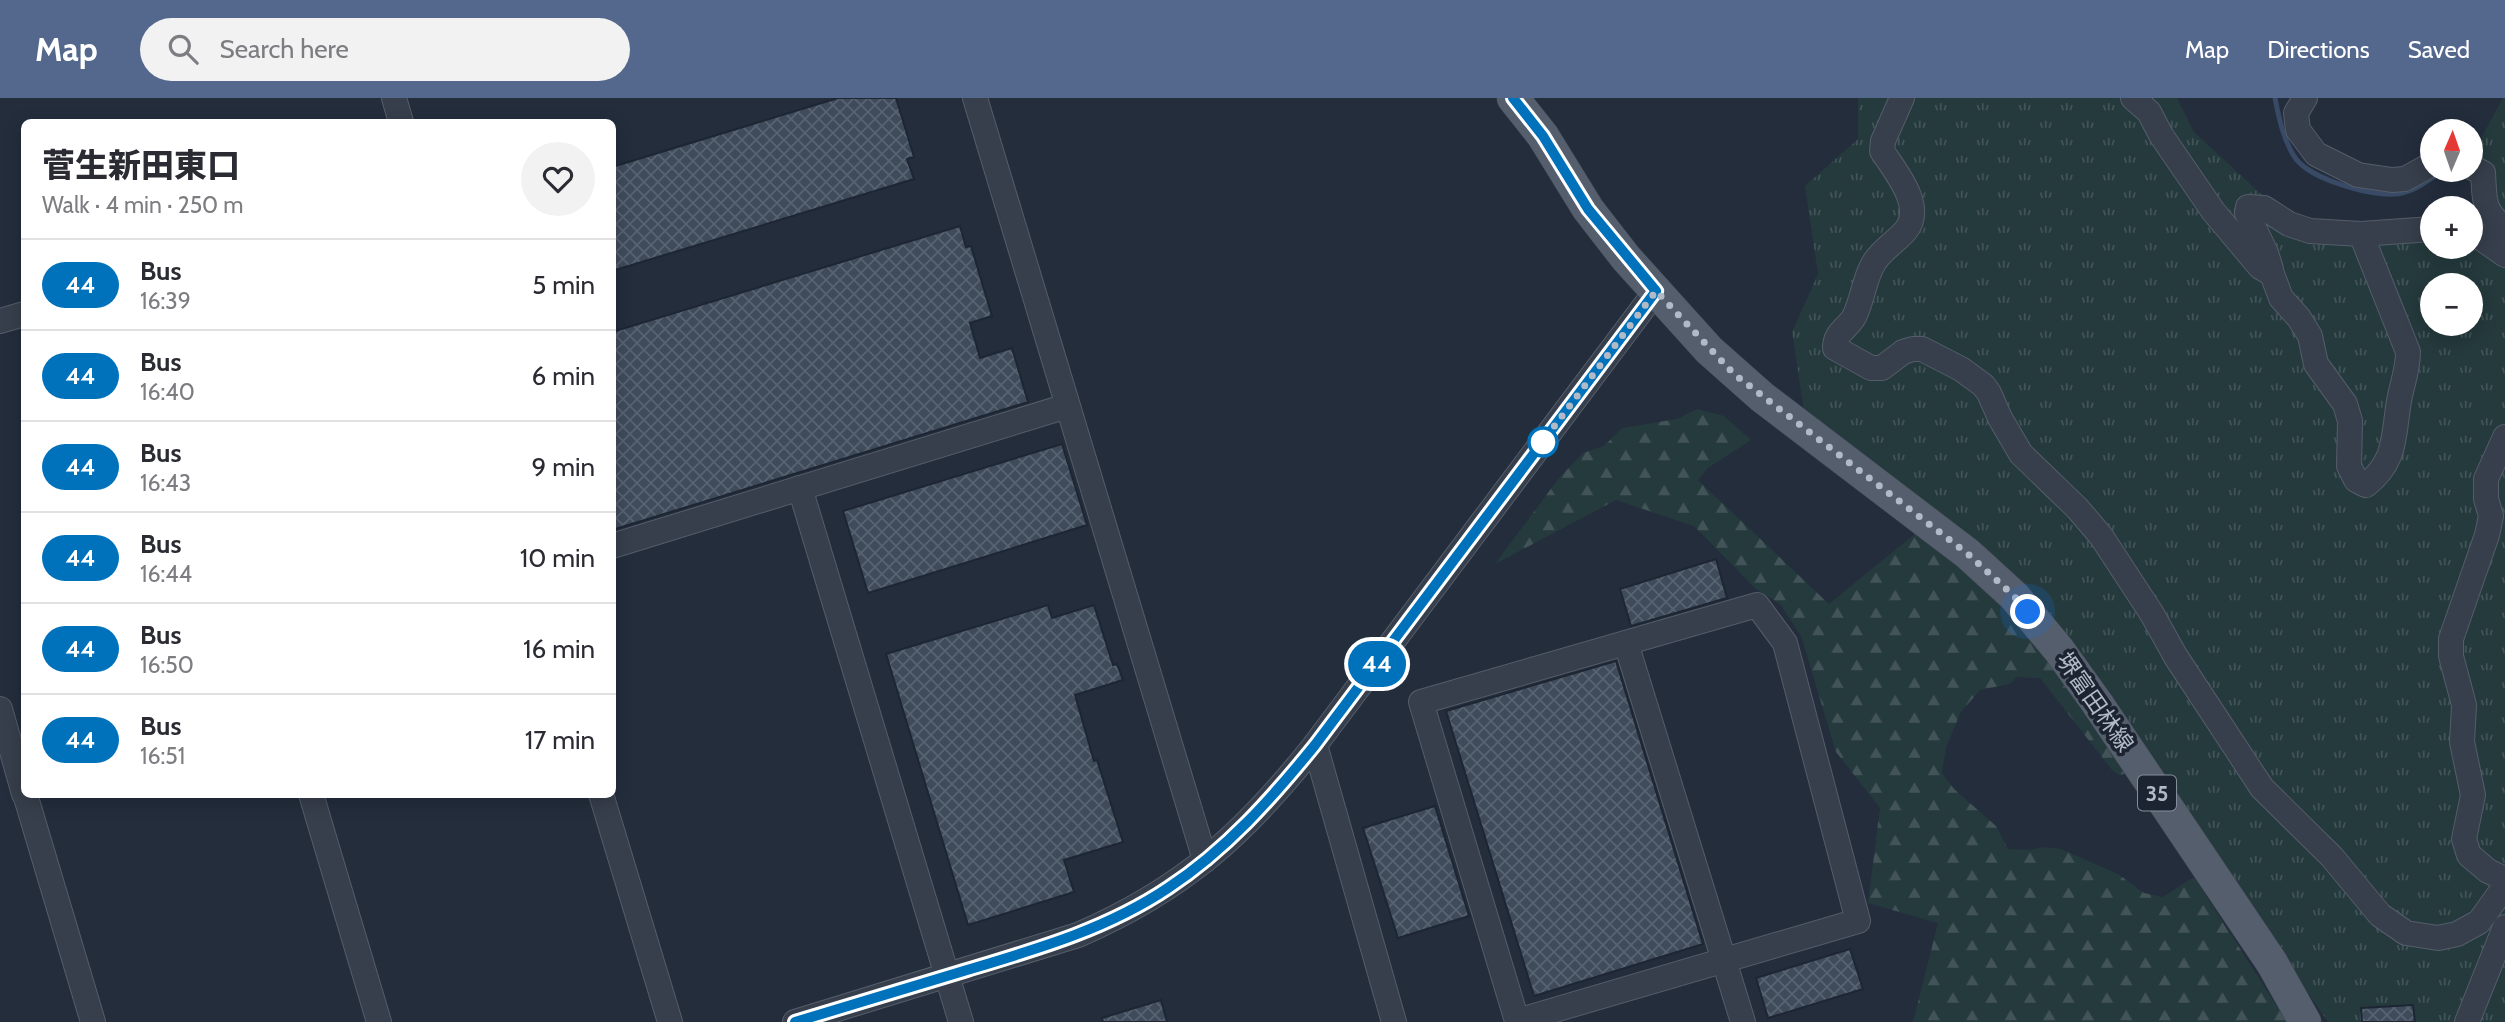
<!DOCTYPE html>
<html lang="en">
<head>
<meta charset="utf-8">
<style>
  :root { --surface:#fff; --page:#f2f2f3; --text:#2b2b33; --muted:#7c7c81; --line:#e1e1e2; --accent:#54678c }
  body { margin:0; font-family:Cabin,"Noto Sans JP",sans-serif; background:var(--page); color:var(--text); height:100vh; display:flex; flex-direction:column; font-size:26px; white-space:nowrap }
  * { box-sizing:border-box; margin:0 }
  p { font-size:23px; color:var(--muted) }
  .icon { flex:none; width:38px; height:38px; fill:none; stroke:currentColor; stroke-width:2; stroke-linecap:round; stroke-linejoin:round }
  .map { position:relative; flex:1; overflow:hidden }
  .sheet { position:absolute; left:21px; top:21px; width:595px; height:679px; display:flex; flex-direction:column; background:var(--surface); border-radius:10px; box-shadow:0 4px 18px #0003 }
  .sheet>* { flex:none }
  .badge { padding:0 14px; border-radius:23px; font-size:24px; line-height:46px }
  .needle { width:46px; rotate:2deg }
  .controls { position:absolute; left:2420px; top:21px; display:grid; gap:14px }
  .controls a { display:grid; place-items:center; width:63px; height:63px; border-radius:50%; background:var(--surface); box-shadow:0 4px 18px #0003; font-size:35px }
  .you { position:absolute; width:35px; height:35px; margin:-18px; border:5px solid #fff; border-radius:50%; background:#1a73e8; box-shadow:0 0 0 10px #1a73e833 }
  .map>.badge { position:absolute; translate:-50% -50%; box-shadow:0 0 0 4px #fff }
  .round { display:grid; place-items:center; flex:none; width:74px; height:74px; border-radius:37px; background:var(--page) }
  .head { display:flex; align-items:center; justify-content:space-between; height:119px; padding:0 21px }
  h1 { font-size:33px; font-weight:800; line-height:52px }
  ul { padding:0; list-style:none }
  li { display:flex; align-items:center; gap:21px; height:91px; padding:0 21px; border-top:2px solid var(--line) }
  li div { flex:1 }
  li b { display:block; font-size:26px }
  li em { font-style:normal }
  li .badge { min-width:77px; font-weight:700; text-align:center }
  header { display:flex; align-items:center; gap:42px; box-sizing:border-box; height:98px; padding:0 35px; background:var(--accent); color:#fff }
  header strong { font-size:33px }
  nav { display:flex; gap:38px; margin-inline-start:auto; font-size:24px }
  .search { width:490px; height:63px; background:var(--page); display:flex; align-items:center; gap:18px; box-sizing:border-box; padding:0 24px; border-radius:38px; color:var(--muted); font-size:26px }
  .map>svg:first-child { display:block }
</style>
</head>
<body>
<header>
<strong>Map</strong>
<div class="search"><svg class="icon" aria-label="search" viewBox="0 0 24 24"><circle cx="10" cy="10" r="6"/><path d="M15 15l6 6"/></svg>Search here</div>
<nav><a>Map</a><a>Directions</a><a>Saved</a></nav>
</header>
<div class="map">
<svg width="2505" height="924" viewBox="0 0 2505 924">
  <defs>
    <pattern id="grass-tufts" width="24" height="20" patternUnits="userSpaceOnUse" patternTransform="scale(1.75)"><rect width="24" height="20" fill="#253a3d"/><path d="M3 7l-1-3M5 7V3M7 7l1-3M15 17l-1-3M17 17v-4M19 17l1-3" fill="none" stroke="#425458"/></pattern>
    <pattern id="forest-firs" width="22" height="20" patternUnits="userSpaceOnUse" patternTransform="scale(1.75)"><rect width="22" height="20" fill="#253a3d"/><path d="M5 1l3.5 6h-7zM16 11l3.5 6h-7z" fill="#425458"/></pattern>
    <pattern id="building-cross-hatch" width="8" height="8" patternUnits="userSpaceOnUse" patternTransform="scale(1.75)"><rect width="8" height="8" fill="#3f4b5b"/><path d="M0 0l8 8M0 8l8-8" fill="none" stroke="#586371"/></pattern>
  </defs>
  <rect width="100%" height="100%" fill="#232d3c"/>
  <!-- grass -->
  <path fill="url(#grass-tufts)" fill-rule="evenodd" d="M1858,0H2177L2194,34L2289,122L2324,131L2432,120V149H2471V115L2475,114L2480,42L2503,0H2505V924H2328L2122,626L1804,313L1792,234L1818,176L1805,88L1858,41ZM2432,187H2471V226H2432Z"/>
  <!-- forest -->
  <path fill="url(#forest-firs)" d="M1697,311L1724,318L1751,342L1708,370L1698,382L1829,506L1916,435C1955,467 1998,500 2030,539C2066,582 2095,630 2125,676L2119,677L2112,672L2040,580L2016,579L2010,586L1980,592L1961,614L1946,649L1942,675L1954,691L1996,728L2008,751L2029,752L2044,749L2061,751L2118,776L2144,795L2163,799L2194,779L2287,924H1913L1938,825L1868,805L1880,710L1836,654L1801,538L1780,506L1756,491L1694,428L1616,402L1495,466L1559,380L1583,355L1604,348L1622,330L1677,321Z"/>
  <g fill="none" stroke-linecap="round" stroke-linejoin="round">
    <!-- stream -->
    <path stroke="#384a66" stroke-width="5" d="M2275,0C2279,21 2284,44 2296,61C2312,82 2377,101 2402,95C2418,92 2431,79 2445,72"/>
  </g>
  <!-- building -->
  <g fill="url(#building-cross-hatch)" stroke="#1e2633" stroke-width="2">
    <polygon points="838,0 896,0 914,59 907,61 914,81 612,173 612,69"/>
    <polygon points="960,128 966,149 971,148 992,218 970,225 980,260 1012,250 1028,304 612,432 612,234"/>
    <polygon points="1062,346 1087,427 868,495 843,413"/>
    <polygon points="1716,461 1727,500 1631,528 1620,491"/>
    <polygon points="1048,507 1052,520 1094,507 1113,567 1117,566 1123,582 1075,597 1094,663 1097,662 1123,744 1064,762 1074,794 968,827 886,556"/>
    <polygon points="1616,563 1703,846 1534,898 1446,613"/>
    <polygon points="1435,708 1469,818 1398,840 1363,730"/>
    <polygon points="1850,851 1863,891 1768,920 1756,880"/>
    <polygon points="1161,902 1167,924 1103,924 1102,920"/>
    <polygon points="2413,907 2415,924 2362,924 2361,910"/>
  </g>
  <g fill="none" stroke-linecap="round" stroke-linejoin="round">
    <defs>
      <g id="minor">
        <polyline points="394,0 401,24"/>
        <polyline points="975,0 1205,762"/>
        <path d="M1902,0L1883,43L1882,53C1895,73 1925,108 1906,132C1897,143 1883,151 1875,163C1864,179 1863,202 1854,219C1847,231 1835,234 1835,250L1871,270H1882L1903,254L1913,251H1922L1961,271L1983,287L1989,295L2000,320L2021,356L2077,410L2101,438L2152,516L2176,559L2262,690L2332,759L2380,817L2406,835L2438,840L2457,836L2479,824L2505,788"/>
        <path d="M2133,0L2149,14L2161,37L2213,113L2260,169L2272,176L2281,200L2299,220L2310,238L2316,266L2345,306L2350,323L2349,368L2356,382L2366,387C2397,363 2393,338 2399,303C2402,286 2408,272 2408,254L2361,136L2432,131"/>
        <polyline points="2305,0 2296,15 2298,32 2316,56 2358,77 2392,82 2405,81 2432,66"/>
        <path d="M2471,69L2483,75C2485,104 2482,111 2505,131"/>
        <polyline points="2471,133 2505,157"/>
        <polyline points="2271,171 2266,155 2247,115 2248,109 2264,110 2289,126 2310,133 2361,136"/>
        <polyline points="0,223 24,216"/>
        <polyline points="2505,339 2486,381 2486,401 2491,418 2487,437 2451,541 2451,558 2464,607 2462,644 2473,697 2464,741 2469,757 2488,773 2505,781"/>
        <polyline points="800,390 961,924"/>
        <polyline points="612,448 1067,308"/>
        <polygon points="1757,507 1785,545 1858,823 1517,923 1421,604"/>
        <polyline points="1626,545 1743,924"/>
        <polyline points="0,611 24,696"/>
        <polyline points="1315,647 1394,924"/>
        <polyline points="25,696 93,924"/>
        <polyline points="311,696 379,924"/>
        <polyline points="601,696 670,924"/>
        <path d="M795,924L1078,837C1184,791 1245,735 1315,647L1656,193"/>
        <polyline points="2467,924 2505,829"/>
      </g>
      <polyline id="major" points="1513,0 1543,38 1588,111 1626,160 1709,252 1762,299 1968,456 2014,498 2059,552 2097,605 2272,865 2305,924"/>
    </defs>
    <!-- minor casing -->
    <use href="#minor" stroke="#555d6a" stroke-width="26"/>
    <!-- major casing -->
    <use href="#major" stroke="#404855" stroke-width="33"/>
    <!-- minor -->
    <use href="#minor" stroke="#373f4c" stroke-width="24"/>
    <!-- major -->
    <use href="#major" stroke="#555e6c" stroke-width="32"/>
  </g>
  <g fill="none" stroke-linecap="round" stroke-linejoin="round">
    <defs>
      <path id="line" d="M795,924C852,907 910,889 967,872C1037,851 1107,831 1168,790C1226,752 1272,700 1315,647L1656,193L1588,111L1543,38L1513,0"/>
    </defs>
    <!-- line casing -->
    <use href="#line" stroke="#fff" stroke-width="16"/>
    <!-- line -->
    <use href="#line" stroke="#0072bc" stroke-width="10"/>
    <!-- walk -->
    <polyline stroke="#b2bac8" stroke-width="7" stroke-dasharray="0 12.6" points="1543,344 1541,346 1656,193 1734,276 1968,456 2014,498 2028,514"/>
  </g>
  <!-- markers -->
  <circle fill="#fff" stroke="#0072bc" stroke-width="3.5" cx="1543" cy="344" r="14"/>
  <g text-anchor="middle" dominant-baseline="central" stroke-width="7" stroke-linejoin="round" paint-order="stroke">
    <!-- shield labels -->
    <rect fill="#1c2431" stroke="#858d9b" stroke-width="2" x="2138" y="677.5" width="38" height="35" rx="5"/>
    <g font-size="21" font-weight="bold" fill="#b2bac8">
      <text x="2157" y="695">35</text>
    </g>
    <!-- street labels -->
    <g font-size="23" fill="#b2bac8" stroke="#1c2431">
      <text transform="translate(2095 604) rotate(55)">堺富田林線</text>
    </g>
  </g>
</svg>
<div class="controls">
<a><svg class="needle" viewBox="-14 -14 28 28"><path d="M0-13l5 13h-10z" fill="#e53935"/><path d="M0 13l5-13h-10z" fill="#7c7c81"/></svg></a>
<a>+</a>
<a>−</a>
</div>
<div class="you" style="left:2028px;top:514px"></div>
<b class="badge" style="left:1377px;top:566px;background:#0072bc;color:#fff">44</b>
<section class="sheet">
<div class="head"><div><h1>菅生新田東口</h1><p>Walk · 4 min · 250 m</p></div><a class="round"><svg class="icon" aria-label="heart" viewBox="0 0 24 24"><path d="M12 20l-8-8c-3-5 5-10 8-4 3-6 11-1 8 4z"/></svg></a></div>
<ul>
<li><span class="badge" style="background:#0072bc;color:#fff">44</span><div><b>Bus</b><p>16:39</p></div><em>5 min</em></li>
<li><span class="badge" style="background:#0072bc;color:#fff">44</span><div><b>Bus</b><p>16:40</p></div><em>6 min</em></li>
<li><span class="badge" style="background:#0072bc;color:#fff">44</span><div><b>Bus</b><p>16:43</p></div><em>9 min</em></li>
<li><span class="badge" style="background:#0072bc;color:#fff">44</span><div><b>Bus</b><p>16:44</p></div><em>10 min</em></li>
<li><span class="badge" style="background:#0072bc;color:#fff">44</span><div><b>Bus</b><p>16:50</p></div><em>16 min</em></li>
<li><span class="badge" style="background:#0072bc;color:#fff">44</span><div><b>Bus</b><p>16:51</p></div><em>17 min</em></li>
</ul>
</section>
</div>
</body>
</html>
